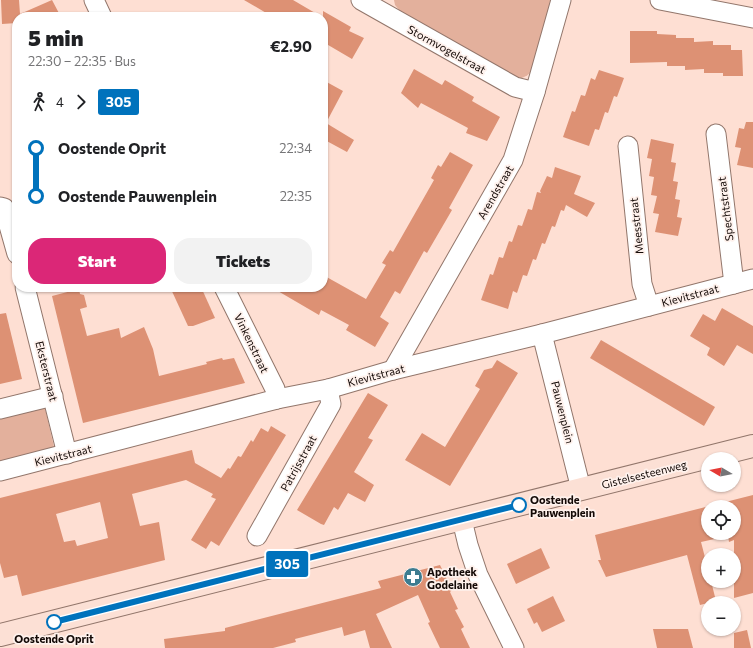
<!DOCTYPE html>
<html lang="en">
<head>
<meta charset="utf-8">
<style>
  :root { --surface:#fff; --page:#f2f2f2; --text:#202124; --muted:#757577; --accent:#db2777 }
  body { margin:0; font-family:Commissioner,sans-serif; background:var(--page); color:var(--text); height:100vh; display:flex; flex-direction:column; font-size:15px; white-space:nowrap }
  * { box-sizing:border-box; margin:0 }
  p { font-size:13px; color:var(--muted) }
  .icon { flex:none; width:22px; height:22px; fill:none; stroke:currentColor; stroke-width:2; stroke-linecap:round; stroke-linejoin:round }
  .map { position:relative; flex:1; overflow:hidden }
  .side { position:absolute; left:12px; top:12px; width:316px; height:280px; display:flex; flex-direction:column; background:var(--surface); border-radius:16px; box-shadow:0 1px 3px #0004 }
  .side>* { flex:none }
  .badge { padding:0 8px; border-radius:3px; font-size:14px; line-height:26px }
  .needle { width:26px; rotate:280deg }
  .controls { position:absolute; left:701px; top:452px; display:grid; gap:8px }
  .controls a { display:grid; place-items:center; width:40px; height:40px; border-radius:50%; background:var(--surface); box-shadow:0 1px 3px #0004; font-size:20px }
  .map>.badge { position:absolute; translate:-50% -50%; box-shadow:0 0 0 2px #fff }
  .legs { display:flex; align-items:center; gap:6px; height:44px; padding:0 16px; font-size:13px }
  .legs p { margin-inline-start:auto }
  .head { display:flex; align-items:center; justify-content:space-between; height:68px; padding:0 16px }
  h1 { font-size:22px; font-weight:800; line-height:30px }
  .button { display:flex; gap:8px; margin-top:auto; padding:8px 16px }
  .button a { flex:1; height:46px; border-radius:16px; background:var(--accent); color:#fff; font-size:16px; font-weight:800; line-height:46px; text-align:center }
  .button a+a { background:var(--page); color:var(--text) }
  ul { padding:0 16px; list-style:none }
  li { display:flex; align-items:center; gap:14px; height:48px; font-size:15px }
  li i { display:grid; place-items:center; width:6px; height:100%; margin:0 5px; background:currentColor }
  li i::after { content:''; width:10px; height:10px; margin:-5px; border:3px solid; border-radius:50%; background:var(--surface) }
  li p { margin-inline-start:auto }
  li:first-child i { background:linear-gradient(#0000 50%,currentColor 0) }
  li:last-child i { background:linear-gradient(currentColor 50%,#0000 0) }
  .map>svg:first-child { display:block }
</style>
</head>
<body>
<div class="map">
<svg width="753" height="648" viewBox="0 0 753 648">
  <rect width="100%" height="100%" fill="#fedfd3"/>
  <!-- green -->
  <g fill="#e3b09c">
    <path d="M394,0H550V1C547,16 537,63 530,73C526,77 521,79 516,78L401,12L395,5Z"/>
    <polygon points="45,408 54,447 0,461 0,418"/>
  </g>
  <!-- building -->
  <g fill="#dd9174" fill-rule="evenodd">
    <polygon points="1,0 19,0 20,14 52,0 61,17 17,17 17,23 2,24"/>
    <polygon points="244,0 293,0 322,17 273,17"/>
    <polygon points="323,11 351,27 349,31 364,38 352,59 323,42"/>
    <polygon points="630,31 657,31 657,34 676,35 676,38 694,38 694,42 713,41 713,45 731,45 731,50 742,50 743,76 723,76 723,73 704,73 704,69 685,70 685,66 667,66 667,62 630,63"/>
    <polygon points="414,69 442,85 445,80 474,97 472,101 500,117 487,141 466,133 468,128 421,103 418,108 401,93"/>
    <polygon points="599,70 624,78 617,97 614,96 608,113 605,112 599,130 595,129 589,146 563,137 572,111 575,112 581,95 585,96 591,78 595,80"/>
    <polygon points="323,80 343,91 326,123 354,140 347,152 323,139"/>
    <polygon points="746,122 753,122 753,168 737,165 741,148 735,147 739,128 744,129"/>
    <polygon points="651,139 674,144 671,162 676,163 673,181 678,182 675,199 680,200 677,217 682,218 678,236 655,232 659,214 653,213 657,196 651,195 654,177 649,176 652,159 647,158"/>
    <polygon points="450,152 473,165 449,208 452,210 427,253 424,251 400,294 395,291 380,317 389,323 375,347 346,330 349,325 321,310 319,315 271,287 323,287 323,275 366,299 386,265 382,263 390,250 393,252 434,180 431,178 438,165 441,167"/>
    <polygon points="555,167 581,176 574,194 595,203 587,217 566,205 564,211 561,210 555,227 552,226 545,244 542,243 536,260 533,259 527,276 523,275 517,293 513,291 508,309 481,300 490,274 493,275 499,257 503,258 509,241 512,242 518,225 522,226 528,209 532,210 537,192 541,193 540,191 547,176 552,178"/>
    <polygon points="170,287 201,287 215,318 193,326 188,326"/>
    <polygon points="79,289 80,294 84,295 87,307 80,309 87,336 119,328 121,338 144,327 153,349 159,376 207,364 206,362 222,358 223,360 234,358 245,383 83,423 52,296"/>
    <polygon points="722,308 753,326 753,354 737,345 724,366 707,355 710,348 690,336 703,314 715,321"/>
    <polygon points="6,313 22,379 0,384 0,314"/>
    <polygon points="601,340 715,407 704,426 590,358"/>
    <polygon points="497,360 518,373 450,486 405,460 422,433 445,447 480,389 475,386 484,370 492,368"/>
    <polygon points="368,393 388,405 368,438 373,440 354,472 374,485 365,502 348,493 338,510 334,507 324,525 321,524 297,510"/>
    <path d="M271,426L286,435L219,546L211,541L206,549L191,540L216,499L211,497L213,494L186,480L132,494L140,526L159,522L165,560L22,596L17,575L4,578L0,563V498L192,450L195,463L221,478L228,468L230,469L238,456L241,457L251,440L253,442L261,428L268,432ZM100,502L108,538L77,546L75,540L64,542L56,514Z"/>
    <path d="M753,495V593L734,598V540L729,542L728,536L701,542L708,569V581H711L716,601L700,605L687,555L606,577L598,560H601L595,535ZM708,507H734V533H708Z"/>
    <polygon points="541,548 550,568 516,584 507,564"/>
    <polygon points="440,565 452,590 450,592 458,609 455,610 464,627 461,629 470,648 440,648 428,623 430,622 418,595 376,614 392,648 370,648 365,630 344,636 342,627 295,639 296,642 273,648 165,648 164,639 225,631 225,628 381,588 378,581"/>
    <polygon points="553,596 565,621 542,632 537,622 534,624 527,609"/>
    <polygon points="653,629 688,629 693,648 657,648"/>
    <polygon points="747,630 751,648 734,648 734,633"/>
  </g>
  <g fill="none" stroke-linecap="round" stroke-linejoin="round">
    <defs>
      <g id="street">
        <polyline points="94,0 102,17"/>
        <polyline points="361,0 515,87 535,92"/>
        <polyline points="660,0 753,18"/>
        <polyline points="716,134 734,284"/>
        <polyline points="628,146 642,284 649,306"/>
        <polyline points="0,207 4,208 17,254"/>
        <polyline points="25,287 67,454"/>
        <polyline points="224,287 275,389 277,399"/>
        <polyline points="542,334 581,489"/>
        <polyline points="393,370 513,160 535,92 561,0"/>
        <polyline points="0,409 53,396"/>
        <polyline points="0,471 277,399 328,389 393,370 542,334 753,279"/>
        <polyline points="462,520 468,545 478,575 514,648"/>
        <polyline points="257,536 331,404 328,389"/>
      </g>
      <polyline id="secondary" points="0,635 753,446"/>
    </defs>
    <!-- street casing -->
    <use href="#street" stroke="#92766b" stroke-width="21"/>
    <!-- secondary casing -->
    <use href="#secondary" stroke="#92766b" stroke-width="24"/>
    <!-- street -->
    <use href="#street" stroke="#fff" stroke-width="19"/>
    <!-- secondary -->
    <use href="#secondary" stroke="#fce0d5" stroke-width="22"/>
  </g>
  <g fill="none" stroke-linecap="round" stroke-linejoin="round">
    <defs>
      <polyline id="line-1" points="54,622 519,505"/>
    </defs>
    <!-- line-1 casing -->
    <use href="#line-1" stroke="#fff" stroke-width="9"/>
    <!-- line-1 -->
    <use href="#line-1" stroke="#0072bc" stroke-width="6"/>
  </g>
  <!-- icons -->
  <defs>
    <symbol id="pharmacy-disc" viewBox="-11 -11 22 22"><circle r="9.5" fill="#3d7c90" stroke="#fef1ec"/><path d="M-2-6h4v4h4v4h-4v4h-4v-4h-4v-4h4Z" fill="#fff"/></symbol>
  </defs>
  <g fill-rule="evenodd">
    <use href="#pharmacy-disc" x="402" y="566" width="22" height="22"/>
  </g>
  <!-- markers -->
  <g fill="#fff" stroke="#0072bc" stroke-width="2">
    <circle cx="519" cy="505" r="7"/>
    <circle cx="54" cy="622" r="7"/>
  </g>
  <g text-anchor="middle" dominant-baseline="central" stroke-width="3.5" stroke-linejoin="round" paint-order="stroke">
    <!-- street labels -->
    <g font-size="11" fill="#130906" stroke="#fef1ec">
      <text transform="translate(447 49) rotate(29)">Stormvogelstraat</text>
      <text transform="translate(495 192) rotate(-60)">Arendstraat</text>
      <text transform="translate(725 209) rotate(-97)">Spechtstraat</text>
      <text transform="translate(636 226) rotate(-96)">Meesstraat</text>
      <text transform="translate(690 295) rotate(-15)">Kievitstraat</text>
      <text transform="translate(252 343) rotate(64)">Vinkenstraat</text>
      <text transform="translate(47 371) rotate(76)">Eksterstraat</text>
      <text transform="translate(376 375) rotate(-15)">Kievitstraat</text>
      <text transform="translate(563 412) rotate(76)">Pauwenplein</text>
      <text transform="translate(63 455) rotate(-14)">Kievitstraat</text>
      <text transform="translate(298 463) rotate(-61)">Patrijsstraat</text>
      <text transform="translate(644 474) rotate(-14)">Gistelsesteenweg</text>
    </g>
    <!-- stop labels -->
    <g font-size="11" font-weight="bold" fill="#130906" stroke="#fef1ec" text-anchor="start">
      <text x="530" y="499">Oostende<tspan x="530" dy="13">Pauwenplein</tspan></text>
      <text x="54" y="638" text-anchor="middle">Oostende Oprit</text>
    </g>
    <!-- poi labels -->
    <g font-size="11" font-weight="bold" fill="#130906" stroke="#fef1ec" text-anchor="start">
      <text x="427" y="571">Apotheek<tspan x="427" dy="13">Godelaine</tspan></text>
    </g>
  </g>
</svg>
<div class="controls">
<a><svg class="needle" viewBox="-14 -14 28 28"><path d="M0-13l5 13h-10z" fill="#e53935"/><path d="M0 13l5-13h-10z" fill="#757577"/></svg></a>
<a><svg class="icon" aria-label="locate" viewBox="0 0 24 24"><circle cx="12" cy="12" r="6"/><path d="M12 2v4M12 18v4M2 12h4M18 12h4"/></svg></a>
<a>+</a>
<a>−</a>
</div>
<b class="badge" style="left:287px;top:564px;background:#0072bc;color:#fff">305</b>
<section class="side">
<div class="head"><div><h1>5 min</h1><p>22:30 – 22:35 · Bus</p></div><b>€2.90</b></div>
<div class="legs"><svg class="icon" aria-label="walk" viewBox="0 0 24 24"><circle cx="13" cy="4" r="2"/><path d="M13 8l-2 6 4 7M11 14l-3 7M7 12l3-4h3l4 4"/></svg>4<svg class="icon" aria-label="forward" viewBox="0 0 24 24"><path d="M9 5l7 7-7 7"/></svg><b class="badge" style="background:#0072bc;color:#fff">305</b></div>
<ul>
<li><i style="color:#0072bc"></i><b>Oostende Oprit</b><p>22:34</p></li>
<li><i style="color:#0072bc"></i><b>Oostende Pauwenplein</b><p>22:35</p></li>
</ul>
<div class="button"><a>Start</a><a>Tickets</a></div>
</section>
</div>
</body>
</html>
